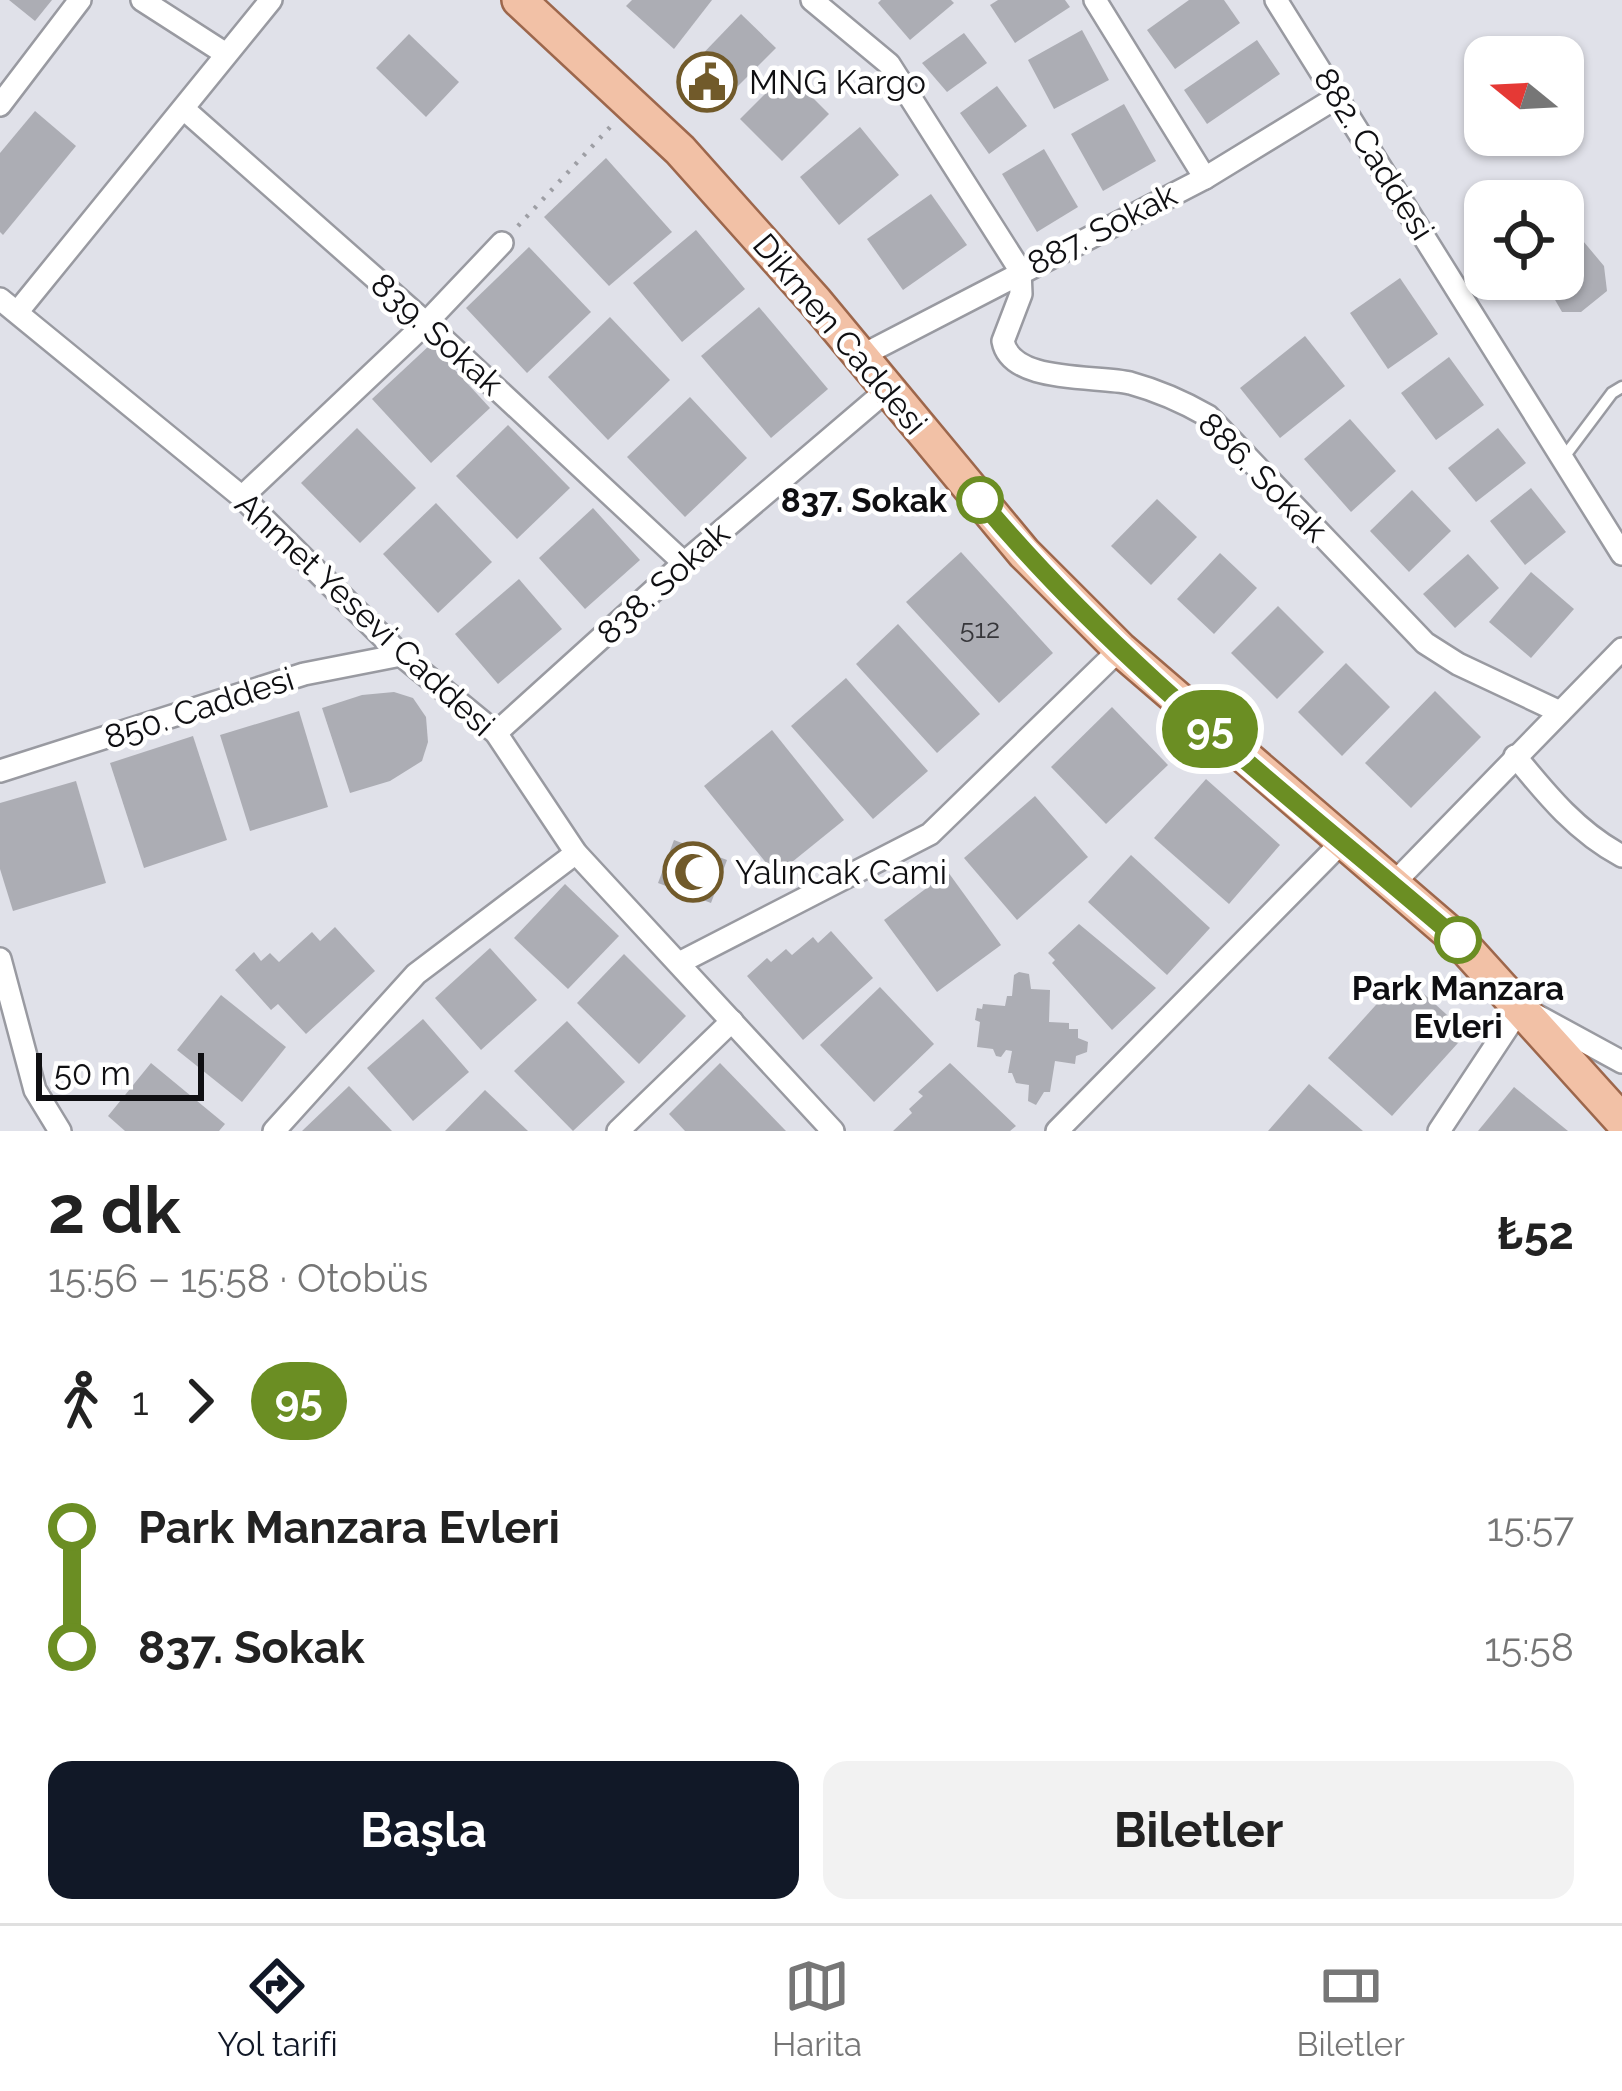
<!DOCTYPE html>
<html lang="tr">
<head>
<meta charset="utf-8">
<style>
  :root { --surface:#fff; --page:#f2f2f2; --text:#222; --muted:#767676; --line:#e0e0e0; --accent:#111827 }
  body { margin:0; font-family:Raleway,sans-serif; background:var(--page); color:var(--text); height:100vh; display:flex; flex-direction:column; font-size:45px; white-space:nowrap }
  * { box-sizing:border-box; margin:0 }
  p { font-size:39px; color:var(--muted) }
  .icon { flex:none; width:66px; height:66px; fill:none; stroke:currentColor; stroke-width:2; stroke-linecap:round; stroke-linejoin:round }
  .map { position:relative; height:1131px; overflow:hidden }
  .side { display:flex; flex-direction:column; background:var(--surface); flex:1 }
  .side>* { flex:none }
  .badge { padding:0 24px; border-radius:39px; font-size:42px; line-height:78px }
  .needle { width:78px; rotate:288deg }
  .controls { position:absolute; left:1464px; top:36px; display:grid; gap:24px }
  .controls a { display:grid; place-items:center; width:120px; height:120px; border-radius:24px; background:var(--surface); box-shadow:0 3px 9px #0004; font-size:60px }
  .scale { position:absolute; left:36px; bottom:30px; width:168px; box-sizing:border-box; padding-left:12px; border:6px solid #0f0f12; border-top:0; font-size:33px; line-height:42px; white-space:nowrap; color:#0f0f12; -webkit-text-stroke:9px #fff; paint-order:stroke }
  .map>.badge { position:absolute; translate:-50% -50%; box-shadow:0 0 0 6px #fff }
  .legs { display:flex; align-items:center; gap:18px; height:132px; padding:0 48px; font-size:39px }
  .legs p { margin-inline-start:auto }
  .headline { display:flex; align-items:center; justify-content:space-between; height:204px; padding:0 48px }
  h1 { font-size:66px; font-weight:700; line-height:90px }
  .cta { display:flex; gap:24px; margin-top:auto; padding:24px 48px }
  .cta a { flex:1; height:138px; border-radius:24px; background:var(--accent); color:#fff; font-size:48px; font-weight:700; line-height:138px; text-align:center }
  .cta a+a { background:var(--page); color:var(--text) }
  ul { padding:0 48px; list-style:none }
  li { display:flex; align-items:center; gap:42px; height:120px; font-size:45px }
  li i { display:grid; place-items:center; width:18px; height:100%; margin:0 15px; background:currentColor }
  li i::after { content:''; width:30px; height:30px; margin:-15px; border:9px solid; border-radius:50%; background:var(--surface) }
  li p { margin-inline-start:auto }
  li:first-child i { background:linear-gradient(#0000 50%,currentColor 0) }
  li:last-child i { background:linear-gradient(currentColor 50%,#0000 0) }
  .menu { display:flex; justify-content:space-around; align-items:center; height:168px; border-top:3px solid var(--line); background:var(--surface); font-size:33px; color:var(--muted) }
  .menu a { display:grid; justify-items:center; gap:6px }
  .menu .selected { color:var(--accent) }
  .map>svg:first-child { display:block }
</style>
</head>
<body>
<div class="map">
<svg width="1622" height="1131" viewBox="0 0 1622 1131">
  <rect width="100%" height="100%" fill="#e0e1e9"/>
  <!-- building -->
  <g fill="#acadb4">
    <polygon points="9,0 52,0 35,21"/>
    <polygon points="632,0 712,0 674,49 626,6"/>
    <polygon points="881,0 951,0 954,3 910,40 878,3"/>
    <polygon points="998,0 1065,0 1070,7 1015,43 990,5"/>
    <polygon points="1189,0 1224,0 1240,23 1175,69 1147,30"/>
    <polygon points="741,14 776,48 725,99 691,66"/>
    <polygon points="1082,30 1109,80 1054,109 1028,60"/>
    <polygon points="964,33 987,63 947,92 922,63"/>
    <polygon points="409,34 459,82 426,117 376,68"/>
    <polygon points="1257,40 1280,74 1207,124 1184,90"/>
    <polygon points="787,72 829,114 782,161 740,119"/>
    <polygon points="997,86 1027,126 989,154 960,113"/>
    <polygon points="1124,104 1156,161 1103,191 1071,134"/>
    <polygon points="35,111 76,146 3,235 0,232 0,153"/>
    <polygon points="860,127 899,175 839,225 800,177"/>
    <polygon points="1044,149 1078,207 1037,232 1002,174"/>
    <polygon points="606,158 672,232 609,286 544,217"/>
    <polygon points="931,194 967,245 903,290 867,239"/>
    <polygon points="1563,217 1604,266 1607,291 1581,312 1562,312 1543,279 1563,279"/>
    <polygon points="696,230 745,289 682,342 633,283"/>
    <polygon points="529,247 591,312 527,373 466,308"/>
    <polygon points="1400,278 1438,334 1388,369 1350,313"/>
    <polygon points="759,307 828,389 771,438 701,356"/>
    <polygon points="610,317 670,380 608,440 548,377"/>
    <polygon points="1305,336 1345,386 1280,438 1240,388"/>
    <polygon points="431,344 490,408 431,463 372,399"/>
    <polygon points="1449,357 1484,405 1436,440 1401,393"/>
    <polygon points="690,397 747,458 685,517 627,457"/>
    <polygon points="1350,419 1396,471 1351,512 1304,459"/>
    <polygon points="508,425 570,488 517,539 456,476"/>
    <polygon points="357,428 416,488 360,543 301,483"/>
    <polygon points="1498,428 1526,463 1476,502 1448,468"/>
    <polygon points="1531,488 1566,532 1525,565 1490,521"/>
    <polygon points="1412,490 1451,531 1409,572 1370,531"/>
    <polygon points="1157,499 1197,537 1151,585 1111,546"/>
    <polygon points="436,503 492,562 438,613 383,554"/>
    <polygon points="593,508 640,560 585,609 539,558"/>
    <polygon points="961,552 1053,653 999,703 906,602"/>
    <polygon points="1220,553 1257,588 1214,634 1177,599"/>
    <polygon points="1468,554 1499,588 1455,628 1423,594"/>
    <polygon points="1531,572 1574,609 1531,658 1489,622"/>
    <polygon points="519,579 562,629 498,684 455,634"/>
    <polygon points="1278,606 1324,652 1277,699 1231,653"/>
    <polygon points="898,624 980,714 937,753 856,664"/>
    <polygon points="1346,663 1390,707 1342,756 1298,712"/>
    <polygon points="846,678 928,771 873,819 791,726"/>
    <polygon points="1435,691 1481,737 1411,808 1365,763"/>
    <polygon points="394,692 413,698 426,717 428,742 422,761 390,781 350,793 322,708 362,695"/>
    <polygon points="1112,707 1168,765 1106,824 1051,767"/>
    <polygon points="299,711 328,807 250,831 220,735"/>
    <polygon points="772,730 844,820 776,875 704,786"/>
    <polygon points="193,736 227,840 144,868 110,763"/>
    <polygon points="1206,779 1280,845 1229,904 1154,838"/>
    <polygon points="76,781 106,883 13,911 0,869 0,803"/>
    <polygon points="1035,796 1088,857 1017,920 964,858"/>
    <polygon points="674,840 727,860 711,903 658,883"/>
    <polygon points="1131,855 1210,928 1167,975 1088,902"/>
    <polygon points="948,872 1001,945 937,992 884,920"/>
    <polygon points="565,884 619,936 568,989 514,938"/>
    <polygon points="1079,924 1156,988 1112,1030 1052,963 1055,960 1048,953"/>
    <polygon points="335,927 375,971 306,1034 278,1004 271,1010 235,970 254,952 261,961 270,953 279,962 312,932 320,941"/>
    <polygon points="831,931 873,978 803,1040 747,976 767,958 771,962 786,949 792,955 813,937 818,943"/>
    <polygon points="490,948 537,1000 481,1050 435,998"/>
    <polygon points="624,954 686,1016 639,1064 577,1003"/>
    <polygon points="1019,972 1029,974 1031,989 1050,990 1049,1022 1069,1023 1069,1029 1078,1029 1078,1038 1088,1042 1087,1052 1076,1056 1075,1064 1055,1061 1050,1092 1044,1092 1036,1105 1028,1101 1029,1085 1016,1083 1012,1073 1008,1073 1012,1051 1006,1050 1001,1057 996,1056 993,1049 977,1047 980,1022 975,1020 977,1008 982,1009 983,1004 1005,1006 1007,996 1012,996 1014,975"/>
    <polygon points="1403,975 1467,1033 1392,1116 1328,1058"/>
    <polygon points="880,987 934,1044 874,1102 820,1045"/>
    <polygon points="221,995 286,1047 242,1102 177,1050"/>
    <polygon points="423,1019 469,1072 413,1121 367,1068"/>
    <polygon points="567,1021 625,1082 573,1131 514,1071"/>
    <polygon points="151,1063 225,1124 219,1131 125,1131 108,1116"/>
    <polygon points="720,1063 786,1131 685,1131 669,1114"/>
    <polygon points="950,1063 1016,1126 1010,1131 893,1131 912,1113 909,1109 923,1096 918,1092"/>
    <polygon points="1309,1084 1363,1131 1268,1131"/>
    <polygon points="349,1086 392,1131 302,1131"/>
    <polygon points="1514,1087 1568,1131 1478,1131"/>
    <polygon points="485,1090 528,1131 445,1131"/>
  </g>
  <g fill="none" stroke-linecap="round" stroke-linejoin="round">
    <defs>
      <polyline id="lane" points="1564,457 1612,393 1622,387"/>
      <g id="street">
        <polyline points="142,0 226,54"/>
        <path d="M812,0L889,64L1020,270L1021,294L1003,341C1011,384 1096,375 1130,383C1159,391 1182,401 1208,416L1425,643L1458,664L1560,712"/>
        <polyline points="1095,0 1205,178"/>
        <polyline points="1276,0 1622,554"/>
        <polyline points="0,105 80,0"/>
        <polyline points="185,110 426,323 684,563"/>
        <polyline points="0,299 242,497 401,655 496,733 576,853 833,1131"/>
        <polyline points="19,310 271,0"/>
        <polyline points="861,356 1205,178 1339,96"/>
        <polyline points="242,497 426,323 502,243"/>
        <polyline points="496,733 684,563 887,390"/>
        <path d="M1515,756C1547,795 1577,832 1622,856"/>
        <polyline points="0,771 304,674 401,655"/>
        <polyline points="1393,884 1622,649"/>
        <polyline points="0,959 35,1090 60,1131"/>
        <polyline points="679,963 930,834 1120,649"/>
        <polyline points="274,1131 416,974 576,853"/>
        <polyline points="618,1131 732,1021"/>
        <polyline points="1057,1131 1342,842"/>
        <polyline points="1439,1131 1521,1007 1622,1062"/>
      </g>
      <polyline id="primary" points="519,0 680,150 815,301 1024,553 1120,649 1459,941 1622,1121"/>
    </defs>
    <!-- lane casing -->
    <use href="#lane" stroke="#999aa1" stroke-width="15"/>
    <!-- street casing -->
    <use href="#street" stroke="#999aa1" stroke-width="26"/>
    <!-- primary casing -->
    <use href="#primary" stroke="#9d674c" stroke-width="38"/>
    <!-- path -->
    <polyline stroke="#9d9ea4" stroke-width="4.5" stroke-dasharray="3 9" stroke-linecap="butt" points="518,226 612,125"/>
    <!-- lane -->
    <use href="#lane" stroke="#fff" stroke-width="10"/>
    <!-- street -->
    <use href="#street" stroke="#fff" stroke-width="21"/>
    <!-- primary -->
    <use href="#primary" stroke="#f2c1a6" stroke-width="33"/>
  </g>
  <g fill="none" stroke-linecap="round" stroke-linejoin="round">
    <defs>
      <path id="line-1" d="M980,500C1119,667 1294,799 1458,940"/>
    </defs>
    <!-- line-1 casing -->
    <use href="#line-1" stroke="#fff" stroke-width="27"/>
    <!-- line-1 -->
    <use href="#line-1" stroke="#6b8e23" stroke-width="18"/>
  </g>
  <!-- icons -->
  <defs>
    <symbol id="civic-ring" viewBox="-11 -11 22 22"><circle r="9.5" fill="#fff" stroke="#715a2a" stroke-width="1.5"/><path d="M-.6-6.5H3V-4.5H.6V-3L4-1V1h2V6H-6V1h2V-1L-.6-3ZM-1.2 2.5V6h2.4V2.5Z" fill="#715a2a"/></symbol>
    <symbol id="mosque-ring" viewBox="-11 -11 22 22"><circle r="9.5" fill="#fff" stroke="#715a2a" stroke-width="1.5"/><path d="M3.5-4.9A6 6 0 1 0 3.5 4.9A5 5 0 1 1 3.5-4.9Z" fill="#715a2a"/></symbol>
  </defs>
  <g fill-rule="evenodd">
    <use href="#civic-ring" x="674" y="49" width="66" height="66"/>
    <use href="#mosque-ring" x="660" y="839" width="66" height="66"/>
  </g>
  <!-- markers -->
  <g fill="#fff" stroke="#6b8e23" stroke-width="6">
    <circle cx="980" cy="500" r="21"/>
    <circle cx="1458" cy="940" r="21"/>
  </g>
  <g text-anchor="middle" dominant-baseline="central" stroke-width="9" stroke-linejoin="round" paint-order="stroke">
    <!-- number labels -->
    <g font-size="27" fill="#36363a">
      <text x="980" y="628">512</text>
    </g>
    <!-- poi labels -->
    <g font-size="33" fill="#0f0f12" stroke="#fff" text-anchor="start">
      <text x="749" y="82">MNG Kargo</text>
      <text x="735" y="872">Yalıncak Cami</text>
    </g>
    <!-- street labels -->
    <g font-size="33" fill="#0f0f12" stroke="#fff">
      <text transform="translate(1374 154) rotate(58)">882. Caddesi</text>
      <text transform="translate(1102 229) rotate(-27)">887. Sokak</text>
      <text transform="translate(437 334) rotate(42)">839. Sokak</text>
      <text transform="translate(840 334) rotate(50)">Dikmen Caddesi</text>
      <text transform="translate(1263 477) rotate(45)">886. Sokak</text>
      <text transform="translate(663 583) rotate(-42)">838. Sokak</text>
      <text transform="translate(365 614) rotate(43)">Ahmet Yesevi Caddesi</text>
      <text transform="translate(199 708) rotate(-18)">850. Caddesi</text>
    </g>
    <!-- stop labels -->
    <g font-size="33" font-weight="bold" fill="#0f0f12" stroke="#fff" text-anchor="end">
      <text x="947" y="500">837. Sokak</text>
      <text x="1458" y="988" text-anchor="middle">Park Manzara<tspan x="1458" dy="38">Evleri</tspan></text>
    </g>
  </g>
</svg>
<div class="controls">
<a><svg class="needle" viewBox="-14 -14 28 28"><path d="M0-13l5 13h-10z" fill="#e53935"/><path d="M0 13l5-13h-10z" fill="#767676"/></svg></a>
<a><svg class="icon" aria-label="locate" viewBox="0 0 24 24"><circle cx="12" cy="12" r="6"/><path d="M12 2v4M12 18v4M2 12h4M18 12h4"/></svg></a>
</div>
<div class="scale">50 m</div>
<b class="badge" style="left:1210px;top:729px;background:#6b8e23;color:#fff">95</b>
</div>
<section class="side">
<div class="headline"><div><h1>2 dk</h1><p>15:56 – 15:58 · Otobüs</p></div><b>₺52</b></div>
<div class="legs"><svg class="icon" aria-label="walk" viewBox="0 0 24 24"><circle cx="13" cy="4" r="2"/><path d="M13 8l-2 6 4 7M11 14l-3 7M7 12l3-4h3l4 4"/></svg>1<svg class="icon" aria-label="forward" viewBox="0 0 24 24"><path d="M9 5l7 7-7 7"/></svg><b class="badge" style="background:#6b8e23;color:#fff">95</b></div>
<ul>
<li><i style="color:#6b8e23"></i><b>Park Manzara Evleri</b><p>15:57</p></li>
<li><i style="color:#6b8e23"></i><b>837. Sokak</b><p>15:58</p></li>
</ul>
<div class="cta"><a>Başla</a><a>Biletler</a></div>
</section>
<nav class="menu">
<a class="selected"><svg class="icon" aria-label="directions" viewBox="0 0 24 24"><path d="M12 3l9 9-9 9-9-9zM9 14v-3h6M13 9l2 2-2 2"/></svg>Yol tarifi</a>
<a><svg class="icon" aria-label="map" viewBox="0 0 24 24"><path d="M3 6l6-2 6 2 6-2v14l-6 2-6-2-6 2zM9 4v14M15 6v14"/></svg>Harita</a>
<a><svg class="icon" aria-label="tickets" viewBox="0 0 24 24"><path d="M3 7h18v10H3zM15 7v10"/></svg>Biletler</a>
</nav>
</body>
</html>
